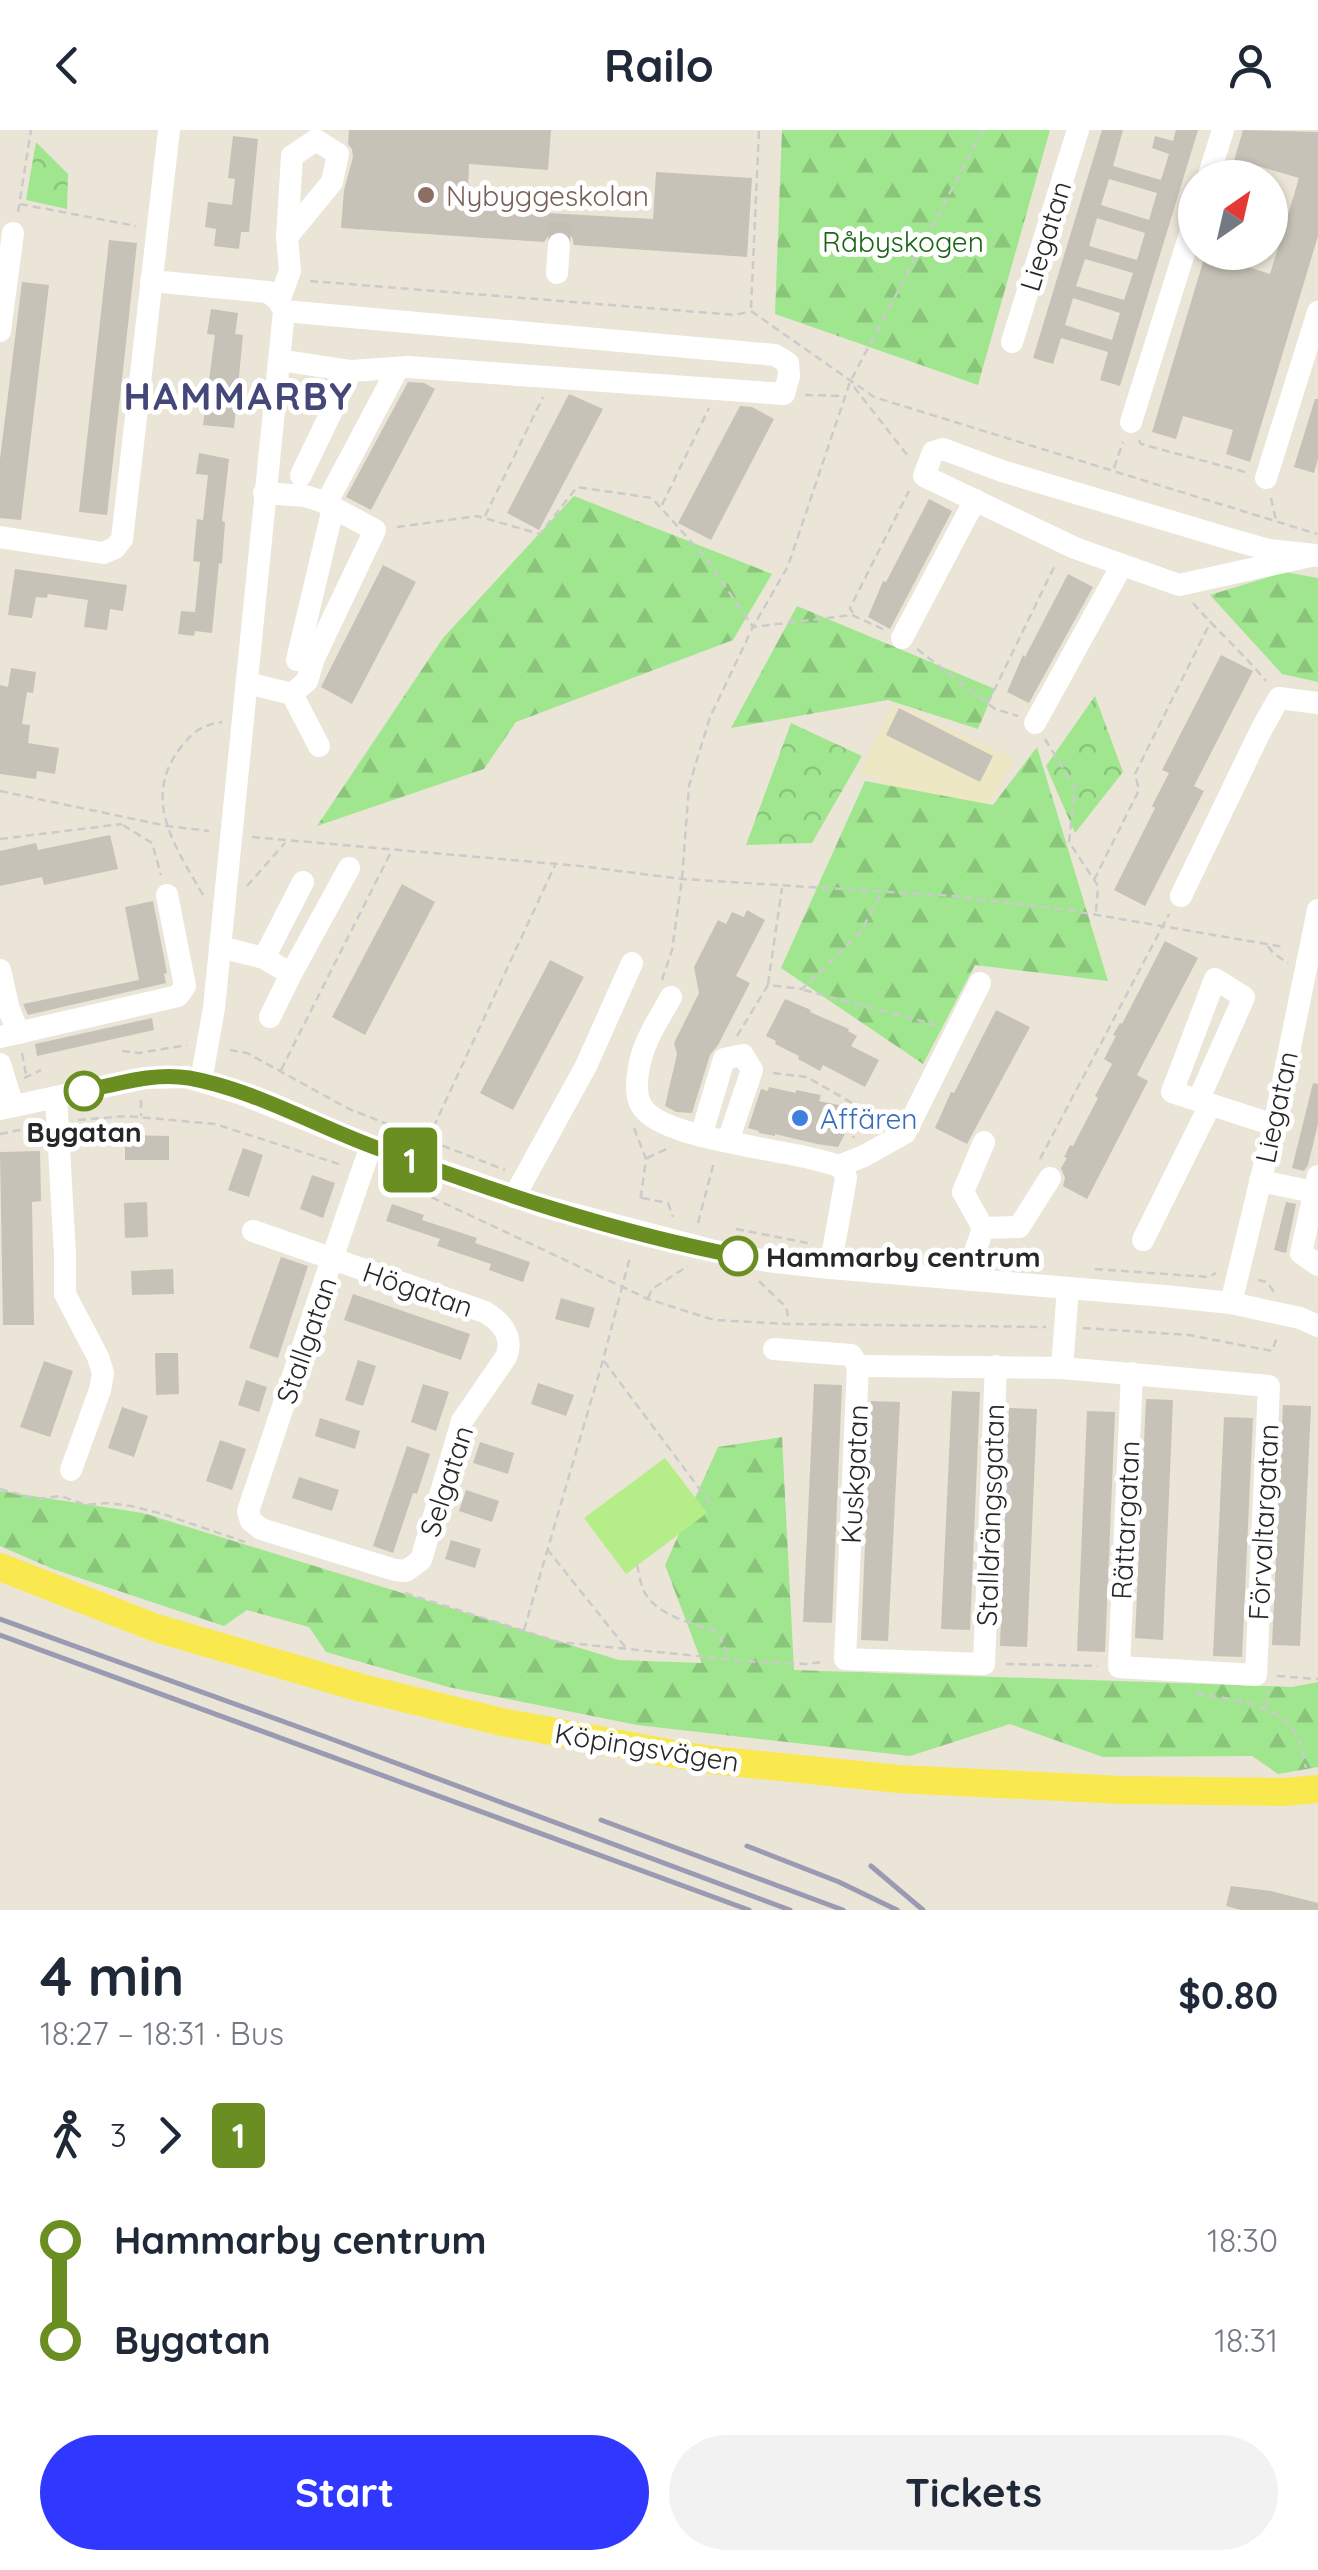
<!DOCTYPE html>
<html lang="en">
<head>
<meta charset="utf-8">
<style>
  :root { --surface:#fff; --page:#f2f2f3; --text:#1f2937; --muted:#747a83; --accent:#3038ff }
  body { margin:0; font-family:Quicksand,sans-serif; background:var(--page); color:var(--text); height:100vh; display:flex; flex-direction:column; font-size:38px; white-space:nowrap }
  * { box-sizing:border-box; margin:0 }
  p { font-size:32px; color:var(--muted) }
  .icon { flex:none; width:55px; height:55px; fill:none; stroke:currentColor; stroke-width:2; stroke-linecap:round; stroke-linejoin:round }
  .map { position:relative; height:1780px; overflow:hidden }
  .side { display:flex; flex-direction:column; background:var(--surface); flex:1 }
  .side>* { flex:none }
  .badge { padding:0 20px; border-radius:8px; font-size:35px; line-height:65px }
  .needle { width:65px; rotate:34deg }
  .fabs { position:absolute; left:1178px; top:30px; display:grid; gap:20px }
  .fabs a { display:grid; place-items:center; width:110px; height:110px; border-radius:50%; background:var(--surface); box-shadow:0 2px 8px #0004; font-size:50px }
  .map>.badge { position:absolute; translate:-50% -50%; box-shadow:0 0 0 5px #fff }
  .legs { display:flex; align-items:center; gap:15px; height:110px; padding:0 40px; font-size:32px }
  .legs p { margin-inline-start:auto }
  .summary { display:flex; align-items:center; justify-content:space-between; height:170px; padding:0 40px }
  h1 { font-size:55px; font-weight:700; line-height:75px }
  .cta { display:flex; gap:20px; margin-top:auto; padding:20px 40px }
  .cta a { flex:1; height:115px; border-radius:60px; background:var(--accent); color:#fff; font-size:40px; font-weight:700; line-height:115px; text-align:center }
  .cta a+a { background:var(--page); color:var(--text) }
  ul { padding:0 40px; list-style:none }
  li { display:flex; align-items:center; gap:35px; height:100px; font-size:38px }
  li i { display:grid; place-items:center; width:15px; height:100%; margin:0 12px; background:currentColor }
  li i::after { content:''; width:25px; height:25px; margin:-12px; border:8px solid; border-radius:50%; background:var(--surface) }
  li p { margin-inline-start:auto }
  li:first-child i { background:linear-gradient(#0000 50%,currentColor 0) }
  li:last-child i { background:linear-gradient(currentColor 50%,#0000 0) }
  header { display:flex; justify-content:space-between; align-items:center; height:130px; padding:0 40px; background:var(--surface); font-size:45px; font-weight:700 }
  .map>svg:first-child { display:block }
</style>
</head>
<body>
<header><svg class="icon" aria-label="back" viewBox="0 0 24 24"><path d="M15 5l-7 7 7 7"/></svg>Railo<svg class="icon" aria-label="person" viewBox="0 0 24 24"><circle cx="12" cy="8" r="4"/><path d="M4 21q1-7 8-7t8 7"/></svg></header>
<div class="map">
<svg width="1318" height="1780" viewBox="0 0 1318 1780">
  <defs>
    <pattern id="forest-firs" width="22" height="20" patternUnits="userSpaceOnUse" patternTransform="scale(2.5)"><rect width="22" height="20" fill="#a0e68f"/><path d="M5 1l3.5 6h-7zM16 11l3.5 6h-7z" fill="#8ac57b"/></pattern>
    <pattern id="park-crowns" width="20" height="18" patternUnits="userSpaceOnUse" patternTransform="scale(2.5)"><rect width="20" height="18" fill="#a0e68f"/><path d="M2 6a3 3 0 1 1 6 0M12 15a3 3 0 1 1 6 0" fill="none" stroke="#8ac57b"/></pattern>
  </defs>
  <rect width="100%" height="100%" fill="#ebe5d7"/>
  <!-- education -->
  <polygon fill="#eee7c4" points="893,573 1015,629 978,692 860,643"/>
  <!-- forest -->
  <g fill="url(#forest-firs)">
    <polygon points="782,0 1050,0 978,255 775,184"/>
    <polygon points="574,366 772,444 733,510 516,592 484,639 317,696 443,508"/>
    <polygon points="1285,442 1318,448 1318,552 1282,544 1210,465"/>
    <polygon points="797,476 995,559 978,599 888,570 731,598"/>
    <polygon points="1037,617 1108,851 975,835 923,934 781,838 865,651 993,675"/>
    <polygon points="782,1307 794,1540 1292,1557 1318,1552 1318,1637 1278,1644 1252,1626 1103,1627 1010,1594 910,1626 637,1595 448,1557 326,1522 309,1497 247,1480 224,1496 53,1439 0,1416 0,1361 143,1383 619,1530 702,1533 665,1435 718,1317"/>
  </g>
  <!-- park -->
  <g fill="url(#park-crowns)">
    <polygon points="36,12 68,44 67,79 26,70"/>
    <polygon points="1095,566 1123,642 1075,703 1046,636"/>
    <polygon points="791,593 862,626 812,713 746,715"/>
  </g>
  <!-- pitch -->
  <polygon fill="#b5ee89" points="665,1328 707,1383 626,1444 584,1388"/>
  <!-- building -->
  <g fill="#c6c2b7" fill-rule="evenodd">
    <polygon points="349,0 551,0 548,40 469,34 468,62 549,67 548,83 653,89 656,42 752,48 747,127 574,115 572,107 561,99 552,101 544,112 341,98 344,60 353,27 352,19 348,14"/>
    <path d="M1102,0H1123L1113,36L1161,50L1169,24L1152,18L1155,6L1173,11L1176,0H1198L1120,256L1100,250L1108,222L1061,208L1053,234L1033,228ZM1109,49L1157,63L1149,90L1101,75ZM1097,88L1145,103L1137,130L1089,116ZM1085,129L1133,143L1124,170L1076,156ZM1073,168L1120,183L1112,210L1065,195Z"/>
    <polygon points="1243,0 1318,2 1318,106 1250,332 1226,324 1233,300 1183,286 1176,309 1152,302 1206,122 1232,122 1229,131 1270,144 1281,108 1299,48 1258,36 1255,48 1229,48"/>
    <polygon points="233,6 258,9 249,102 241,102 239,119 214,116 216,99 205,97 208,72 232,75 235,49 228,48"/>
    <polygon points="109,110 137,113 107,385 79,382"/>
    <polygon points="22,152 49,155 21,390 0,388 0,329"/>
    <polygon points="211,179 238,183 235,204 243,205 234,298 203,295 215,205 207,204"/>
    <polygon points="408,252 424,253 435,259 371,380 346,367"/>
    <polygon points="569,264 603,279 539,400 507,383"/>
    <polygon points="1315,269 1318,269 1318,329 1314,343 1294,337"/>
    <polygon points="740,276 752,277 774,289 711,410 678,393"/>
    <polygon points="199,323 229,329 222,391 225,392 222,434 219,433 212,503 195,501 194,506 178,504 181,481 195,482 200,432 193,431 197,389 203,390 208,345 196,344"/>
    <polygon points="929,369 952,381 890,499 868,487 883,451 886,452"/>
    <polygon points="383,435 416,452 352,574 321,557"/>
    <polygon points="15,439 127,455 123,481 110,479 107,500 84,497 88,470 48,464 47,468 36,467 32,488 8,485"/>
    <polygon points="1068,444 1093,457 1029,573 1007,562 1023,525 1025,527"/>
    <polygon points="1221,525 1253,541 1194,656 1204,661 1145,776 1114,760 1155,678 1152,676 1169,643 1162,640"/>
    <polygon points="11,538 36,542 33,563 27,562 22,594 30,595 28,613 59,618 55,644 37,641 36,649 0,644 0,555 8,557"/>
    <polygon points="899,578 993,626 980,652 886,605"/>
    <polygon points="110,705 118,739 44,755 42,747 0,756 0,721 36,713 38,720"/>
    <polygon points="402,754 435,772 365,905 332,887"/>
    <polygon points="153,771 167,843 164,844 166,853 28,885 23,874 139,850 125,777"/>
    <polygon points="747,780 765,790 736,846 750,853 718,915 710,925 692,983 676,982 665,976 677,924 674,913 699,863 694,837 718,790 726,794 732,782 744,787"/>
    <polygon points="1165,811 1198,828 1137,945 1148,951 1087,1069 1063,1056 1065,1048 1061,1038 1067,1028 1064,1027 1070,1015 1073,1016 1098,968 1095,966 1112,934 1104,929 1116,906 1113,905 1120,893 1122,894"/>
    <polygon points="550,830 584,847 513,980 480,963"/>
    <polygon points="785,869 811,880 810,882 849,899 848,901 857,906 851,916 879,930 865,957 823,935 820,941 798,929 799,926 775,914 776,911 766,906"/>
    <polygon points="996,880 1030,897 967,1014 935,998 951,962 954,963"/>
    <polygon points="152,888 154,900 37,926 35,914"/>
    <polygon points="1313,953 1318,954 1318,994 1308,1035 1304,1041 1292,1038"/>
    <polygon points="769,957 796,963 796,960 821,965 819,971 858,979 838,1017 817,1014 775,1004 775,1006 759,1003 759,1001 748,998 761,959 768,961"/>
    <polygon points="125,1005 169,1006 169,1030 125,1030"/>
    <polygon points="243,1018 263,1025 249,1067 228,1060"/>
    <polygon points="40,1021 41,1071 32,1072 34,1195 3,1195 0,1022"/>
    <polygon points="312,1045 335,1053 323,1088 300,1079"/>
    <polygon points="147,1072 148,1107 125,1108 124,1073"/>
    <polygon points="1286,1072 1296,1074 1286,1123 1274,1120"/>
    <polygon points="392,1074 424,1085 422,1090 477,1108 475,1113 530,1132 523,1152 489,1140 491,1134 437,1116 440,1109 386,1091"/>
    <polygon points="281,1127 308,1136 278,1228 249,1218"/>
    <polygon points="173,1139 174,1164 132,1165 131,1141"/>
    <polygon points="353,1164 470,1204 461,1230 344,1190"/>
    <polygon points="561,1168 595,1178 589,1198 555,1189"/>
    <polygon points="155,1223 178,1223 179,1264 156,1265"/>
    <polygon points="358,1230 376,1236 363,1276 345,1270"/>
    <polygon points="44,1231 73,1241 50,1307 20,1297"/>
    <polygon points="246,1250 267,1257 259,1282 238,1275"/>
    <polygon points="538,1253 574,1265 566,1286 531,1274"/>
    <polygon points="423,1254 449,1262 436,1301 411,1292"/>
    <polygon points="814,1254 842,1255 832,1493 803,1492"/>
    <polygon points="952,1261 980,1262 970,1500 941,1499"/>
    <polygon points="1146,1269 1173,1270 1163,1510 1135,1508"/>
    <polygon points="871,1271 900,1272 888,1511 861,1510"/>
    <polygon points="1283,1275 1311,1276 1300,1516 1272,1515"/>
    <polygon points="122,1277 148,1286 134,1327 108,1318"/>
    <polygon points="1009,1278 1037,1279 1027,1517 1000,1516"/>
    <polygon points="1087,1281 1115,1282 1105,1522 1077,1521"/>
    <polygon points="1224,1287 1253,1288 1242,1527 1213,1526"/>
    <polygon points="320,1288 360,1301 355,1319 315,1306"/>
    <polygon points="220,1310 246,1319 232,1360 206,1351"/>
    <polygon points="480,1312 514,1323 508,1344 473,1333"/>
    <polygon points="407,1316 430,1324 417,1364 413,1363 393,1423 373,1416"/>
    <polygon points="299,1347 339,1360 332,1381 292,1368"/>
    <polygon points="466,1360 499,1371 492,1392 459,1381"/>
    <polygon points="451,1410 481,1419 475,1438 445,1429"/>
    <polygon points="1231,1756 1271,1761 1318,1773 1318,1780 1241,1780 1226,1776"/>
  </g>
  <g fill="none" stroke-linecap="round" stroke-linejoin="round">
    <!-- minor-tunnel -->
    <polyline stroke="#c4bfb4" stroke-width="22" stroke-dasharray="22 11" stroke-linecap="butt" points="559,114 561,84"/>
    <!-- path -->
    <g stroke="#cbcbcb" stroke-width="2.5" stroke-dasharray="8 5" stroke-linecap="butt">
      <polyline points="20,74 136,96"/>
      <polyline points="18,82 31,0"/>
      <polyline points="310,151 736,185 750,181"/>
      <polyline points="751,178 759,0"/>
      <polyline points="751,181 874,267 1317,404"/>
      <polyline points="854,257 908,326"/>
      <polyline points="805,265 842,266"/>
      <polyline points="1139,310 1141,314 1245,342"/>
      <polyline points="1114,338 1123,312"/>
      <polyline points="1271,368 1276,390"/>
      <polyline points="662,375 709,278"/>
      <polyline points="485,386 543,267"/>
      <polyline points="397,397 477,386 540,404 577,357 652,368 705,427 753,497 852,485 885,500"/>
      <path d="M1193,473C1216,500 1243,523 1266,551"/>
      <polyline points="853,483 850,478 909,361"/>
      <polyline points="917,519 995,579 1018,586"/>
      <polyline points="988,573 1056,433"/>
      <polyline points="1045,609 1075,658 1069,712 1098,756 1096,783"/>
      <polyline points="0,661 167,696 209,701"/>
      <polyline points="123,695 152,713 161,745"/>
      <polyline points="252,707 580,736 682,749 953,766 1068,780 1284,817"/>
      <polyline points="0,709 122,694"/>
      <polyline points="1094,750 1139,660 1135,644 1211,491"/>
      <polyline points="247,756 285,713"/>
      <path d="M203,765C177,719 142,672 178,621C192,603 198,596 222,592"/>
      <polyline points="1268,816 1273,823 1288,833"/>
      <polyline points="662,850 672,820 682,749 689,656 710,587 753,497 788,436 850,252 983,0"/>
      <polyline points="768,854 782,758"/>
      <polyline points="804,860 936,895"/>
      <polyline points="737,906 768,855 802,859 860,803 882,762"/>
      <polyline points="230,920 247,923 349,979 505,1040"/>
      <polyline points="122,921 139,923 187,915"/>
      <polyline points="22,923 26,945"/>
      <polyline points="281,940 392,720"/>
      <polyline points="773,943 807,947 866,981 853,1008"/>
      <polyline points="24,948 41,940"/>
      <polyline points="141,970 141,986"/>
      <polyline points="78,990 127,986 215,994 342,1035"/>
      <polyline points="634,998 646,1029 640,1073"/>
      <polyline points="0,1004 35,997"/>
      <polyline points="428,1009 555,735"/>
      <polyline points="647,1028 671,1017"/>
      <polyline points="1040,1029 1169,784"/>
      <polyline points="383,1049 431,1067 648,1169 714,1190 789,1194 1046,1197"/>
      <polyline points="642,1068 668,1073 673,1087"/>
      <polyline points="698,1093 714,1032"/>
      <polyline points="736,1099 813,1114"/>
      <polyline points="1095,1139 1208,1147 1216,1143"/>
      <polyline points="1258,1150 1267,1152 1274,1162"/>
      <polyline points="759,1151 786,1177 789,1191"/>
      <polyline points="648,1168 652,1159 688,1136"/>
      <polyline points="1083,1198 1189,1205 1272,1221 1278,1205"/>
      <polyline points="604,1231 713,1377"/>
      <polyline points="0,1359 37,1369 61,1366 86,1375 107,1373 131,1376 163,1384 245,1412"/>
      <polyline points="547,1419 626,1518"/>
      <path d="M637,1435C639,1442 640,1452 643,1459C654,1485 693,1494 718,1502L729,1528"/>
      <polyline points="405,1463 559,1512 756,1532 806,1534 823,1532"/>
      <polyline points="524,1500 603,1230 630,1127"/>
      <polyline points="1006,1534 1098,1536"/>
      <polyline points="1277,1546 1318,1549"/>
      <path d="M1196,1563C1230,1570 1279,1572 1297,1606C1303,1616 1303,1627 1306,1638"/>
      <polyline points="1267,1577 1268,1560"/>
    </g>
    <!-- minor -->
    <g stroke="#fff" stroke-width="22">
      <polyline points="1208,48 1223,0"/>
      <polyline points="557,143 559,114"/>
      <polyline points="151,151 268,162 279,171 284,181 214,878 201,951"/>
      <polyline points="279,171 290,141 287,107 332,52 338,24 316,10 292,26 287,107"/>
      <polyline points="0,201 13,103"/>
      <polyline points="1012,212 1078,0"/>
      <polyline points="279,230 351,241 408,237 784,264 789,246 788,233 775,225 284,181"/>
      <polyline points="1131,292 1195,88"/>
      <polyline points="301,345 351,241"/>
      <polyline points="1266,348 1318,182"/>
      <polyline points="321,371 328,370 398,238"/>
      <polyline points="0,407 103,423 115,418 122,409 169,0"/>
      <polyline points="1315,425 1179,455 1075,418 924,346 933,322 943,319 1002,341 1230,409 1269,420 1315,425 1318,426"/>
      <polyline points="902,508 975,370"/>
      <polyline points="297,530 333,378"/>
      <polyline points="247,553 292,564 307,551 314,528 375,400 321,371 305,366 264,363"/>
      <polyline points="292,564 319,616"/>
      <polyline points="1035,593 1122,435"/>
      <polyline points="1181,766 1261,600 1279,568 1318,573"/>
      <polyline points="220,817 264,828 291,844 349,738"/>
      <polyline points="264,828 303,752"/>
      <polyline points="0,840 9,880 19,903"/>
      <path d="M671,867C659,889 643,912 639,937C637,948 635,965 641,975C660,1012 802,1019 843,1038L846,1048L830,1138"/>
      <polyline points="270,887 291,844"/>
      <polyline points="0,907 178,866 185,856 167,765"/>
      <polyline points="0,934 13,976"/>
      <polyline points="56,967 65,1124 65,1164 98,1227 103,1243 100,1260 71,1340"/>
      <polyline points="1198,971 1244,867 1215,849 1172,962 1274,995"/>
      <polyline points="0,979 145,948 187,947 242,964 371,1016 542,1076 710,1120 767,1131 830,1138 1164,1166 1231,1173 1300,1188 1318,1196"/>
      <polyline points="701,1006 724,929 743,925 752,940 728,1011"/>
      <polyline points="839,1036 864,1026 905,1003 980,853"/>
      <polyline points="1318,1046 1301,1123 1318,1135"/>
      <polyline points="1260,1051 1318,1063"/>
      <polyline points="514,1067 586,936 632,833"/>
      <polyline points="983,1098 1019,1097 1050,1048"/>
      <path d="M253,1101L485,1182C502,1192 514,1208 506,1227L462,1291L421,1430L406,1441L395,1440L261,1399L251,1391L248,1381C289,1260 328,1137 371,1016"/>
      <polyline points="1143,1110 1210,975"/>
      <polyline points="966,1149 983,1098 963,1062 984,1012"/>
      <polyline points="1231,1173 1274,995 1318,780"/>
      <polyline points="774,1219 851,1225 858,1236"/>
      <polyline points="858,1236 1062,1238 1269,1256 1256,1545 1119,1537 1132,1243"/>
      <polyline points="858,1236 845,1529 984,1534 996,1236"/>
      <polyline points="1062,1238 1068,1158"/>
    </g>
    <!-- major -->
    <polyline stroke="#f9e94e" stroke-width="28" points="0,1437 156,1498 358,1557 502,1592 663,1622 711,1630 899,1649 1122,1660 1283,1662 1318,1659"/>
    <!-- rail -->
    <g stroke="#9a9ab3" stroke-width="5">
      <polyline points="0,1489 326,1607 790,1780"/>
      <polyline points="0,1505 749,1780"/>
      <polyline points="601,1690 843,1780"/>
      <polyline points="747,1716 839,1752 897,1780"/>
      <polyline points="871,1736 923,1780"/>
    </g>
  </g>
  <g fill="none" stroke-linecap="round" stroke-linejoin="round">
    <defs>
      <path id="line-1" d="M84,961C118,954 154,942 189,948C252,959 314,995 374,1017C493,1061 613,1102 738,1126"/>
    </defs>
    <!-- line-1 casing -->
    <use href="#line-1" stroke="#fff" stroke-width="22"/>
    <!-- line-1 -->
    <use href="#line-1" stroke="#6b8e23" stroke-width="15"/>
  </g>
  <!-- markers -->
  <circle fill="#8d6e63" stroke="#fff" stroke-width="4" cx="426" cy="65" r="10"/>
  <g fill="#fff" stroke="#6b8e23" stroke-width="5">
    <circle cx="84" cy="961" r="18"/>
    <circle cx="738" cy="1126" r="18"/>
  </g>
  <circle fill="#3f7fe0" stroke="#fff" stroke-width="4" cx="800" cy="988" r="10"/>
  <g text-anchor="middle" dominant-baseline="central" stroke-width="10" stroke-linejoin="round" paint-order="stroke">
    <!-- education labels -->
    <g font-size="28" fill="#785e54" stroke="#fff" text-anchor="start">
      <text x="446" y="65">Nybyggeskolan</text>
    </g>
    <!-- street labels -->
    <g font-size="28" fill="#272727" stroke="#fff">
      <text transform="translate(1045 106) rotate(-73)">Liegatan</text>
      <text transform="translate(1276 977) rotate(-78)">Liegatan</text>
      <text transform="translate(418 1159) rotate(19)">Högatan</text>
      <text transform="translate(306 1210) rotate(-71)">Stallgatan</text>
      <text transform="translate(854 1344) rotate(-87)">Kuskgatan</text>
      <text transform="translate(446 1351) rotate(-72)">Selgatan</text>
      <text transform="translate(990 1385) rotate(-88)">Stalldrängsgatan</text>
      <text transform="translate(1125 1390) rotate(-87)">Rättargatan</text>
      <text transform="translate(1263 1392) rotate(-87)">Förvaltargatan</text>
      <text transform="translate(647 1617) rotate(9)">Köpingsvägen</text>
    </g>
    <!-- park labels -->
    <g font-size="28" fill="#1a6615" stroke="#fff">
      <text x="903" y="111">Råbyskogen</text>
    </g>
    <!-- shop labels -->
    <g font-size="28" fill="#366cbe" stroke="#fff" text-anchor="start">
      <text x="820" y="988">Affären</text>
    </g>
    <!-- stop labels -->
    <g font-size="28" font-weight="bold" fill="#272727" stroke="#fff">
      <text x="84" y="1001">Bygatan</text>
      <text x="766" y="1126" text-anchor="start">Hammarby centrum</text>
    </g>
    <!-- district labels -->
    <g font-size="38" font-weight="bold" letter-spacing="2.5" fill="#454779" stroke="#fff">
      <text x="239" y="266">HAMMARBY</text>
    </g>
  </g>
</svg>
<div class="fabs">
<a><svg class="needle" viewBox="-14 -14 28 28"><path d="M0-13l5 13h-10z" fill="#e53935"/><path d="M0 13l5-13h-10z" fill="#747a83"/></svg></a>
</div>
<b class="badge" style="left:410px;top:1030px;background:#6b8e23;color:#fff">1</b>
</div>
<section class="side">
<div class="summary"><div><h1>4 min</h1><p>18:27 – 18:31 · Bus</p></div><b>$0.80</b></div>
<div class="legs"><svg class="icon" aria-label="walk" viewBox="0 0 24 24"><circle cx="13" cy="4" r="2"/><path d="M13 8l-2 6 4 7M11 14l-3 7M7 12l3-4h3l4 4"/></svg>3<svg class="icon" aria-label="forward" viewBox="0 0 24 24"><path d="M9 5l7 7-7 7"/></svg><b class="badge" style="background:#6b8e23;color:#fff">1</b></div>
<ul>
<li><i style="color:#6b8e23"></i><b>Hammarby centrum</b><p>18:30</p></li>
<li><i style="color:#6b8e23"></i><b>Bygatan</b><p>18:31</p></li>
</ul>
<div class="cta"><a>Start</a><a>Tickets</a></div>
</section>
</body>
</html>
